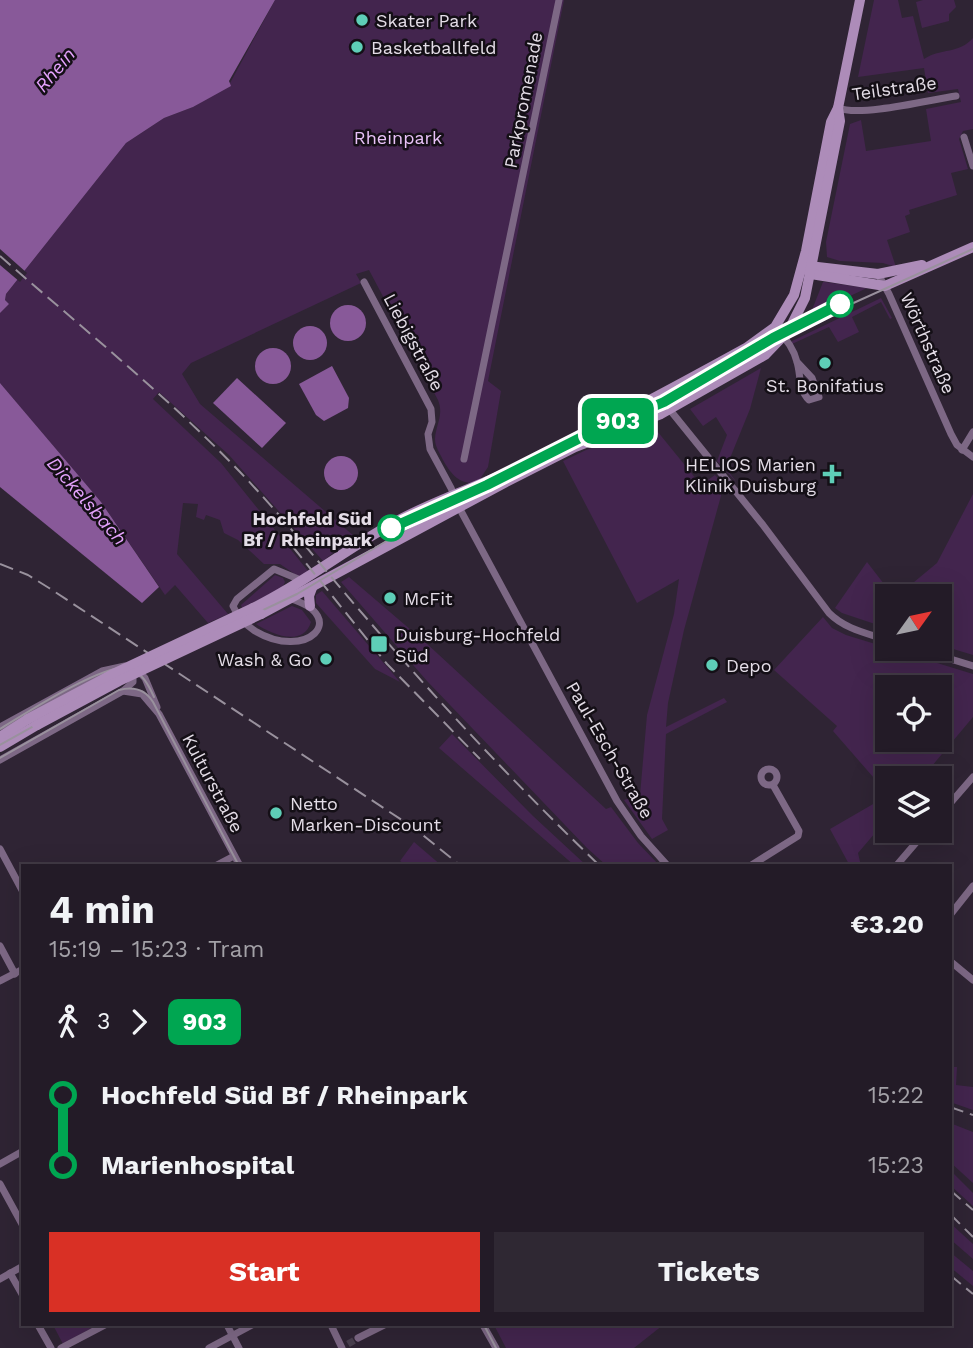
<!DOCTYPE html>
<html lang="en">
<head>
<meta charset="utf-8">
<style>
  :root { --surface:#231b27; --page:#2f2833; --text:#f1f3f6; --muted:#a3a1a7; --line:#403944; --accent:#d93025 }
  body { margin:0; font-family:"Work Sans",sans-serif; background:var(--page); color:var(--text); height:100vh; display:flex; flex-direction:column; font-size:26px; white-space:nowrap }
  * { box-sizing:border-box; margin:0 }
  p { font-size:23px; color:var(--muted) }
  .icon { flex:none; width:38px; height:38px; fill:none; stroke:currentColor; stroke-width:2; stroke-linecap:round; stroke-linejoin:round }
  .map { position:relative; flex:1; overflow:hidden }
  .panel { position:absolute; left:21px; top:864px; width:931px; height:462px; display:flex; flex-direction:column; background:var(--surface); border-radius:0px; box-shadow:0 7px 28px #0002,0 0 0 2px var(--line) }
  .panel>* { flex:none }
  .badge { padding:0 14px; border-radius:10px; font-size:24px; line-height:46px }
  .needle { width:46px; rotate:57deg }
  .buttons { position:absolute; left:875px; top:584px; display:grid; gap:14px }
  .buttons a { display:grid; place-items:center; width:77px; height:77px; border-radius:0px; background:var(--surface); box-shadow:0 7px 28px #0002,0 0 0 2px var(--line); font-size:35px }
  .map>.badge { position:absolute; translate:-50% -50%; box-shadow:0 0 0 4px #fff }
  .legs { display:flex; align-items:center; gap:10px; height:77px; padding:0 28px; font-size:23px }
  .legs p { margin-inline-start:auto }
  .overview { display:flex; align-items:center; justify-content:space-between; height:119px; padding:0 28px }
  h1 { font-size:38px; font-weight:700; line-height:52px }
  .cta { display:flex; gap:14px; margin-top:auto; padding:14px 28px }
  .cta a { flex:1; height:80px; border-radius:0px; background:var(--accent); color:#fff; font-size:28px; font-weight:700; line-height:80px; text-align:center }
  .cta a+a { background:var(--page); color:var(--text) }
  ul { padding:0 28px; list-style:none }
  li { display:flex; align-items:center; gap:24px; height:70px; font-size:26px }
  li i { display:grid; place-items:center; width:10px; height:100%; margin:0 9px; background:currentColor }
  li i::after { content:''; width:18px; height:18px; margin:-9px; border:5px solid; border-radius:50%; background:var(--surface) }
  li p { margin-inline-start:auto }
  li:first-child i { background:linear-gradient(#0000 50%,currentColor 0) }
  li:last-child i { background:linear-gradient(currentColor 50%,#0000 0) }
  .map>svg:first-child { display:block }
</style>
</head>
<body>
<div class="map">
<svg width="973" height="1348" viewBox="0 0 973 1348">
  <rect width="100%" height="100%" fill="#2f2434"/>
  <!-- green -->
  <g fill="#43254e" fill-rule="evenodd">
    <path d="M275,0H564L488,381L501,391L488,467L478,482C460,486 451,474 443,460C440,453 435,447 435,439C436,424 444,415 438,400L369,270L356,274L361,283L191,363L182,374L200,404L354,536L323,561L229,455L159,392L153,399L221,463L308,571L299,577L280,564H264L238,540L224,533L220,520L206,515L204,520L196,517L198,504L183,503L177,554L228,614L208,623L175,585L165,595L101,502L0,383V313L9,304L5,300L6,294L126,143L164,118L193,107L229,85Z"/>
    <path d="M874,0H898L902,18L913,16L924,59C941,48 959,54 973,38V129L963,131L959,139L968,169L951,173L957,195L909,210L910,214L905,216L910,232L887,240L896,267L883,263L840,261L827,257L826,242L850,124L861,120L866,151L931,141L926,109L961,102L958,89L928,93L924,68L858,77Z"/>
    <polygon points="923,0 954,0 956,7 949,14 949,21 922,28 916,2"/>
    <polygon points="823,282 825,282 867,288 810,315"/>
    <polygon points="881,298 892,318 890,319 881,302 852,317 859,332 838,342 829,327 792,344 792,341"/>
    <polygon points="761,368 750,409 726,468 737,483 717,461 727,435 716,417 703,426 690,409"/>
    <polygon points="653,426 701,485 715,475 724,485 684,630 668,703 666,727 724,698 727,702 666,734 662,819 668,830 652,839 624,800 640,795 647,715 674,614 679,579 637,603 563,461 586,450"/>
    <polygon points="973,494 973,655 940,645 940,597 896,597 937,563"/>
    <polygon points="867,562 894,597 887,597 887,628 842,613 835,608"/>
    <polygon points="275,575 283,578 285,582 282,588 242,608 241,605"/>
    <polygon points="349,577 425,642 606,809 611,807 638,843 660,866 607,866 587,848 427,681 341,582"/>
    <polygon points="322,591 400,682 375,669 316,603 316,595"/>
    <path d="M292,606L302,610L311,622C303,648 271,634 256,624Z"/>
    <path d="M823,617L832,628L846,635L973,674V717L921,779H887V793L833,731L837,726L774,670ZM887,688H940V740H887Z"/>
    <polygon points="452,734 533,816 587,866 575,866 439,748"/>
    <polygon points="887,796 887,819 858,853 861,866 850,866 830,829"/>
    <polygon points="414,842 442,866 407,866 400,861"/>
    <polygon points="950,1067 957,1067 956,1085 973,1087 973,1110 950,1102"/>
    <polygon points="950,1123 973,1132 973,1183 950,1162"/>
    <polygon points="950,1170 973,1193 973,1206 950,1185"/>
    <polygon points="950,1223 973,1244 973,1259 950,1239"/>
    <polygon points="950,1252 973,1271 973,1286 950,1267"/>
    <polygon points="53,1325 97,1325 63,1344"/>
    <polygon points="494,1325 663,1325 634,1348 506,1348"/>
  </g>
  <!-- water -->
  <g fill="#885999">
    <polygon points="0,0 275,0 229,81 231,86 193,107 164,118 126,143 6,294 5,300 9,304 0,313"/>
    <circle cx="348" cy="323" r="18"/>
    <circle cx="310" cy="343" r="17"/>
    <circle cx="273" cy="366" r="18"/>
    <polygon points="332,366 349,398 348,408 324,421 316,415 299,384"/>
    <polygon points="237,378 286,423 262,448 213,403"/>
    <polygon points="0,383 101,502 159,587 142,603 0,487"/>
    <circle cx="341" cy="473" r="17"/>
  </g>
  <!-- pier -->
  <polygon fill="#2f2434" points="0,249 27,273 20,282 0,265"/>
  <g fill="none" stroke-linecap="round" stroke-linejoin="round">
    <!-- street-tunnel -->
    <polyline stroke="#4a404f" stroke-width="7" stroke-dasharray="7 3.5" stroke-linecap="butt" points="348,1344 358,1338"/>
    <!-- street -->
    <g stroke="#7d6885" stroke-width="7">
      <path d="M838,108C861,117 929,100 956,96"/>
      <polyline points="964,137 973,166"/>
      <polyline points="878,274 889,294 951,434 957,445 973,457"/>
      <polyline points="364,282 431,409 432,422 428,434 430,449 451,488 462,513 617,801 641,836 668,866"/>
      <path d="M775,327C784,336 794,349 797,362C801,375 798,389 809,400L819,397L812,378L797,362"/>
      <path d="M660,394L670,410L763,525L829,613C845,629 866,633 887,640"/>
      <polyline points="962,450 973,432"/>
      <polyline points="464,459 559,0"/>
      <path d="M291,599C350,617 307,662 255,631C246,625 237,616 233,606L237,599L274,569L303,581"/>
      <polyline points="918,649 973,666"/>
      <polyline points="136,669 145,678 157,707"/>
      <polyline points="123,691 142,694 159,714 240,866"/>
      <polyline points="0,727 102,671 125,666"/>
      <polyline points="0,760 123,691 133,682 133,671"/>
      <circle cx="769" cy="777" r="8"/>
      <polyline points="940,815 973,777"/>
      <polyline points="0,849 23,892"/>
      <polyline points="215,866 234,856"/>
      <polyline points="750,866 798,836 799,831 773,785"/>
      <polyline points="896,866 926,831"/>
      <polyline points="950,915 973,886"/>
      <polyline points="0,946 15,974"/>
      <polyline points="950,961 973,980"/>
      <polyline points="0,981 23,969"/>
      <polyline points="0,1164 23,1151"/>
      <polyline points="0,1184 23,1226"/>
      <polyline points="10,1273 23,1296"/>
      <polyline points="0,1279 23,1266"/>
      <polyline points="38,1325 51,1348"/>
      <polyline points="227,1325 239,1348"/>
      <polyline points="331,1325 342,1348"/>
      <polyline points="483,1325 496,1348"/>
      <polyline points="358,1338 384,1325"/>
      <polyline points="61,1348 105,1325"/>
      <polyline points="209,1348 252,1325"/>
    </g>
    <!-- secondary -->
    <g stroke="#ad8cb9" stroke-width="10">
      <polyline points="809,266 878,274 922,265"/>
      <polyline points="808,271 811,274 885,286 973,247"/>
      <polyline points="310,606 309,596 312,588"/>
      <path d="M253,608C305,583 348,547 399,520C436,500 477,487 515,469C593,431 670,390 746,348L775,327L794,295L806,251L831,122L838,108L860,0"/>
      <polyline points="261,614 506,482 575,447 661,414 765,355 789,330 805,298 840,121 838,108"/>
      <polyline points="0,737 28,719"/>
      <polyline points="0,747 37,725"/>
    </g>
    <!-- tram -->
    <g stroke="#99919d" stroke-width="2">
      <path d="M0,729C23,715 105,662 129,668C142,672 149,686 154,697"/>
      <polyline points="0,745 118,679 297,594 417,523 588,438 666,404 807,324 973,249"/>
      <path d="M0,758L119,690C134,686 145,689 153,702L239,866"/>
      <polyline points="484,1325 496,1348"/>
    </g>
    <!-- rail -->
    <g stroke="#99919d" stroke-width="2" stroke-dasharray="14 7" stroke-linecap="butt">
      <path d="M0,256C81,327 166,395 240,472C285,519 325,571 368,620C442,706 519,788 600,866"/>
      <polyline points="293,547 387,664 480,759"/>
      <polyline points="0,564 28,575 49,588 414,828 461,866"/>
      <polyline points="950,1107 973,1115"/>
      <polyline points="950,1190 973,1210"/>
      <polyline points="950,1214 973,1237"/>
      <polyline points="950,1275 973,1294"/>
    </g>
    <!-- secondary-bridge -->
    <g stroke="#ad8cb9" stroke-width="10">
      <polyline points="28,719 115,673 253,608"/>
      <polyline points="37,725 119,681 261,614"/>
    </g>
  </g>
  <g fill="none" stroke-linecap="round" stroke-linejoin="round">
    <defs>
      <polyline id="line-1" points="391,528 487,485 586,435 664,402 773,338 840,304"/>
    </defs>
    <!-- line-1 casing -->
    <use href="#line-1" stroke="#fff" stroke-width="16"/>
    <!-- line-1 -->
    <use href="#line-1" stroke="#00a651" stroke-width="10"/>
  </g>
  <!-- markers -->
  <g fill="#5eceb7" stroke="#140f16" stroke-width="2.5">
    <circle cx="362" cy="20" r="7"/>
    <circle cx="357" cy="47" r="7"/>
    <circle cx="825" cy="363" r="7"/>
    <path d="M828.5 463.5h7v7h7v7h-7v7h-7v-7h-7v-7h7z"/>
    <circle cx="390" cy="598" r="7"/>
    <rect x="370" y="635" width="18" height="18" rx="3.5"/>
    <circle cx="326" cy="659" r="7"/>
    <circle cx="712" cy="665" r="7"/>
    <circle cx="276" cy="813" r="7"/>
  </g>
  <g fill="#fff" stroke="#00a651" stroke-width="3.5">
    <circle cx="840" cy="304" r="12"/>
    <circle cx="391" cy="528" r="12"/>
  </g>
  <g text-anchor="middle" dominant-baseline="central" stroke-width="5" stroke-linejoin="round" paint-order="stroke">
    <!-- poi labels -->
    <g font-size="18" fill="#e4dde7" stroke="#140f16" text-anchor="start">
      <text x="376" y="20">Skater Park</text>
      <text x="371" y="47">Basketballfeld</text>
      <text x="825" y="385" text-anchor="middle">St. Bonifatius</text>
      <text x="816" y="464" text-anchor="end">HELIOS Marien<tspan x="816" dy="21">Klinik Duisburg</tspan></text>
      <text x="404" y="598">McFit</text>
      <text x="395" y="634">Duisburg-Hochfeld<tspan x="395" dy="21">Süd</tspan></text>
      <text x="312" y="659" text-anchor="end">Wash &amp; Go</text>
      <text x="726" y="665">Depo</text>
      <text x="290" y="803">Netto<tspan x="290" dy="21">Marken-Discount</tspan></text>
    </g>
    <!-- street labels -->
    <g font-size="18" fill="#e4dde7" stroke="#140f16">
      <text transform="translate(894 88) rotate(-8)">Teilstraße</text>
      <text transform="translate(523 100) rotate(-79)">Parkpromenade</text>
      <text transform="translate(414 342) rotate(62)">Liebigstraße</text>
      <text transform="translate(928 343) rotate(66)">Wörthstraße</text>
      <text transform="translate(610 750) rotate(60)">Paul-Esch-Straße</text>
      <text transform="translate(213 783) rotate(62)">Kulturstraße</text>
    </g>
    <!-- park labels -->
    <g font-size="18" fill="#e9c2f8" stroke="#140f16">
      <text x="398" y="137">Rheinpark</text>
    </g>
    <!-- stop labels -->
    <g font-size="18" font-weight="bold" fill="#e4dde7" stroke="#140f16" text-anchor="end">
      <text x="372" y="518">Hochfeld Süd<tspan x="372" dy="21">Bf / Rheinpark</tspan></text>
    </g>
    <!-- water labels -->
    <g font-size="19" font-style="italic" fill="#e4a2fc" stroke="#140f16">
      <text transform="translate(55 70) rotate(-50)">Rhein</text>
      <text transform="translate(87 501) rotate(49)">Dickelsbach</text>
    </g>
  </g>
</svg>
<div class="buttons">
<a><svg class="needle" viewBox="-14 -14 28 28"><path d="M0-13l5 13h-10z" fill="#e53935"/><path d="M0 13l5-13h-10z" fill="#a3a1a7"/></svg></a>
<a><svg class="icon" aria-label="locate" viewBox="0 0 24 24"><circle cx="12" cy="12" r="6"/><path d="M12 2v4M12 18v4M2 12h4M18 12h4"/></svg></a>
<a><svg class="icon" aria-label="layers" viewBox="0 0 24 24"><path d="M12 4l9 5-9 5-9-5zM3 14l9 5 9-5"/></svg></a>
</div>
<b class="badge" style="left:618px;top:421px;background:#00a651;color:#fff">903</b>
<section class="panel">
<div class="overview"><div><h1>4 min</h1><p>15:19 – 15:23 · Tram</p></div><b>€3.20</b></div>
<div class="legs"><svg class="icon" aria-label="walk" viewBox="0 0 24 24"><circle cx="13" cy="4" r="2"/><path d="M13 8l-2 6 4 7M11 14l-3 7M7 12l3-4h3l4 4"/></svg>3<svg class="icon" aria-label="forward" viewBox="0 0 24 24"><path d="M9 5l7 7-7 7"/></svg><b class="badge" style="background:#00a651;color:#fff">903</b></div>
<ul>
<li><i style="color:#00a651"></i><b>Hochfeld Süd Bf / Rheinpark</b><p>15:22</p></li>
<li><i style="color:#00a651"></i><b>Marienhospital</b><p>15:23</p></li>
</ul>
<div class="cta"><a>Start</a><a>Tickets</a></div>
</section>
</div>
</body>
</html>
